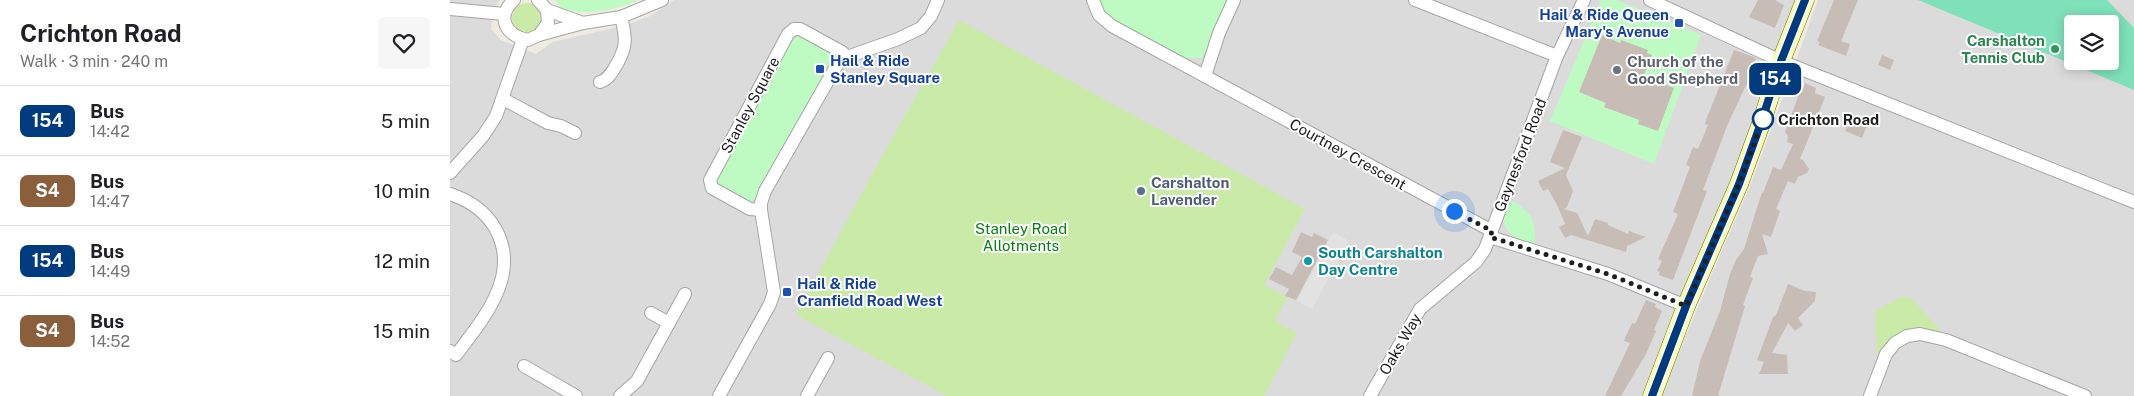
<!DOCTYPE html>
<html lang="en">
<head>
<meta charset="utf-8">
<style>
  :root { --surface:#fff; --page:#f6f6f6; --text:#202124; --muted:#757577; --line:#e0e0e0 }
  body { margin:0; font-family:"Public Sans",sans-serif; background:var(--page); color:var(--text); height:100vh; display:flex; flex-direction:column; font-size:19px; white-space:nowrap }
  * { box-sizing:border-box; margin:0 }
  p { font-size:16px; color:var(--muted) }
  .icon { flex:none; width:28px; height:28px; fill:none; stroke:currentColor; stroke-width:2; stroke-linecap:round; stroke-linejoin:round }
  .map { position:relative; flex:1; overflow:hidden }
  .details { display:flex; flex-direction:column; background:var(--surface); width:450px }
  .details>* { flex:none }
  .badge { padding:0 10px; border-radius:8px; font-size:18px; line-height:32px }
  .controls { position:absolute; left:1614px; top:15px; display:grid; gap:10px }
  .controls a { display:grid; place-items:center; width:55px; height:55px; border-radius:5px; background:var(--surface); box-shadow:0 2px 12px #0003; font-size:25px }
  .you { position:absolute; width:25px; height:25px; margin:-12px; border:4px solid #fff; border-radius:50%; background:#1a73e8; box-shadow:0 0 0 8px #1a73e833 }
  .map>.badge { position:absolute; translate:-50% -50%; box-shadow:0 0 0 2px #fff }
  .round { display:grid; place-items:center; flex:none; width:52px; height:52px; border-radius:5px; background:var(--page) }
  .overview { display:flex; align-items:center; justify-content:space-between; height:85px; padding:0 20px }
  h1 { font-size:24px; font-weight:700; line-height:38px }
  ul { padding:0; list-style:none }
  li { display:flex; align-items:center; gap:15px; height:70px; padding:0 20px; border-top:1px solid var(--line) }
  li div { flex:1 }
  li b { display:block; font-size:19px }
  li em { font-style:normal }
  li .badge { min-width:55px; font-weight:700; text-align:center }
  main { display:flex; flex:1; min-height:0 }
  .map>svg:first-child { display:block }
</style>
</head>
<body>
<main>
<section class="details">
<div class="overview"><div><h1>Crichton Road</h1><p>Walk · 3 min · 240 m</p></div><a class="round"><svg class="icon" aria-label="heart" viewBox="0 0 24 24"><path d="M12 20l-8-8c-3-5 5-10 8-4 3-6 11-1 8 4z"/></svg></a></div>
<ul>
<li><span class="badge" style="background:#003b80;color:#fff">154</span><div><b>Bus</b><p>14:42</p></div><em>5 min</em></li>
<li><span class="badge" style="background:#8b5e3c;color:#fff">S4</span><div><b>Bus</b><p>14:47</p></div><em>10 min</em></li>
<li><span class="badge" style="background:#003b80;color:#fff">154</span><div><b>Bus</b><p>14:49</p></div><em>12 min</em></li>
<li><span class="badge" style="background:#8b5e3c;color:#fff">S4</span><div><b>Bus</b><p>14:52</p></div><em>15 min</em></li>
</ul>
</section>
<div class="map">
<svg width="1684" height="396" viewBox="0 0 1684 396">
  <rect width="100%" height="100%" fill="#efebe3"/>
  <!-- residential -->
  <g fill="#dcdbdb" fill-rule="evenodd">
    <polygon points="0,0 50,0 44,10 41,29 51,40 86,54 102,42 173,26 200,16 224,0 1353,0 1202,396 0,396"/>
    <path d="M1368,0H1684V396H1210L1304,176ZM1622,24H1660V61H1622Z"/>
  </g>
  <!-- grass -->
  <g fill="#c9eba7">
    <circle cx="77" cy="18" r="15"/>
    <polygon points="509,20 855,209 814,285 837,297 825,321 847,333 814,396 497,396 346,315 421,176"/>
    <polygon points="1451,297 1458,297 1463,300 1489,329 1492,337 1458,333 1431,362 1427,354 1425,311"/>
  </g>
  <!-- park -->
  <g fill="#befbc3">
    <path d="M105,0H189C165,10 139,16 113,9Z"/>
    <polygon points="649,0 778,0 755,52 751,58 737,58 728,55 658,16 655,13"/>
    <polygon points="1151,0 1166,0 1251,35 1204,164 1100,121"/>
    <polygon points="347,34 383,54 384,56 307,195 301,203 268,186 265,179 343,36"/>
    <path d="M1061,201C1080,209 1088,223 1084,244C1060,238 1044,227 1061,201Z"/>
  </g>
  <!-- pitch -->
  <path fill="#7ee1ba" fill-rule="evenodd" d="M1468,0H1657L1684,28V90ZM1622,24H1660V61H1622Z"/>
  <!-- parking -->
  <polygon fill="#e2e2e2" points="883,232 899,241 862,309 847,301"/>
  <!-- building -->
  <g fill="#c7bdb6">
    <polygon points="1308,0 1325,0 1334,5 1325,28 1299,17"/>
    <polygon points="1384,0 1408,0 1391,41 1400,44 1396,56 1368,45 1370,42 1367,41"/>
    <polygon points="1152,35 1170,43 1171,40 1198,50 1197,53 1202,55 1194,75 1224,88 1208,131 1188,124 1189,120 1154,107 1156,103 1129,92"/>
    <polygon points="1284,50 1304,57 1306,59 1303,65 1305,66 1277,126 1253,190 1257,191 1223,280 1209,275 1210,272 1207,271 1212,261 1208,259 1228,214 1223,212 1240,167 1236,165 1243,147 1248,149 1258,125 1255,124 1256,120"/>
    <polygon points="1432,55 1444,60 1440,70 1428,65"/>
    <polygon points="1355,83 1366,88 1365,93 1375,97 1350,159 1353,160 1359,169 1357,173 1348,177 1345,184 1338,181 1326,209 1330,211 1321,237 1312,234 1318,254 1308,256 1300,277 1303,278 1293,305 1295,306 1268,396 1242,396 1250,361 1270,311 1280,274 1286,260 1294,249 1312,192 1313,193 1323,167 1331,170 1343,144 1337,142 1338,136 1335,132 1351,89 1353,90"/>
    <polygon points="1402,114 1419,121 1412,138 1395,131"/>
    <polygon points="1113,130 1132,137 1116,175 1123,191 1117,207 1114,209 1127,213 1138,236 1145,219 1158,223 1158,225 1178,234 1179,231 1196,237 1177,246 1176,252 1121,235 1115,238 1109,227 1115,224 1108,207 1098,189 1093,191 1088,181 1115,168 1100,162"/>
    <polygon points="851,232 862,237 864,233 878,240 846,300 835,296 839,289 819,279 826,267 842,275 852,257 842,252"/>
    <polygon points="1338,284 1355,291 1366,292 1365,301 1348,318 1353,325 1345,331 1338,323 1322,353 1337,355 1338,374 1309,374 1314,362 1307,360 1323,317 1326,315"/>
    <polygon points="1196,300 1206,304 1205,307 1212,311 1204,330 1206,331 1196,354 1171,396 1155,396 1180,343 1174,341 1175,338 1182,323 1185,324"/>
  </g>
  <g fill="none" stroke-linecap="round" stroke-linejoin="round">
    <defs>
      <g id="street">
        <path d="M64,0C46,16 55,36 78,40L89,35L98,23L97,10L88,0"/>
        <polyline points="643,0 649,15 662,26 1042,231"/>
        <polyline points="965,0 1107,56"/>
        <polyline points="1200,0 1331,61 1684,202"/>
        <polyline points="0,9 54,14"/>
        <polyline points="97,10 133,23"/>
        <polyline points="89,35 133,23 171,17 212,0"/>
        <polyline points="755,76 769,33 784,0"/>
        <path d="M150,82C157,80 160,75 164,69C177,48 177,40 171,17"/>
        <polyline points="53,99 98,123 111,126 125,133"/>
        <polyline points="0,173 33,136 46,116 73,39"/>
        <path d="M0,194C18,200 35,211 45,228C72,275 33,319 6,355L0,351"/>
        <polyline points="311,210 300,209 262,188 260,180 338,34 344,29 350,29 392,52 397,57"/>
        <polyline points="1040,237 1158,274 1236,306"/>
        <polyline points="201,313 219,323"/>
        <polyline points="74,366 126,396"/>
        <polyline points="170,396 187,381 235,294"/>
        <polyline points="269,396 320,304 324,292 311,210 311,203 315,191 388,63 397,57 448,39 471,28 481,16 488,0"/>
        <polyline points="357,396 378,358"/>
        <polyline points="920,396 970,309 1026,262 1035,249 1107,56 1134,0"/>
        <polyline points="1420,396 1436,354 1445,343 1457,336 1470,334 1496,340 1635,396"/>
      </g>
      <polyline id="secondary" points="1202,396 1236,306 1289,184 1312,121 1331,61 1355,0"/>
    </defs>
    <!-- street casing -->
    <use href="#street" stroke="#a5a5a5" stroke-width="14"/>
    <!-- secondary casing -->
    <use href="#secondary" stroke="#6c7801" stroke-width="19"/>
    <!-- street -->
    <use href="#street" stroke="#fff" stroke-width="12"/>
    <!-- secondary -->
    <use href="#secondary" stroke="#f8fcb5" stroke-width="18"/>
  </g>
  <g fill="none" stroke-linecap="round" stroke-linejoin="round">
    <defs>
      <polyline id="line" points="1202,396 1236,306 1289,184 1312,120 1331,61 1355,0"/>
    </defs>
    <!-- line casing -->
    <use href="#line" stroke="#fff" stroke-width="11"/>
    <!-- line -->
    <use href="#line" stroke="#003b80" stroke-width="8"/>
    <!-- walk -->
    <polyline stroke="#1e1e1e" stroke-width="5" stroke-dasharray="0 9" points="1004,211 1042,231 1040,237 1158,274 1236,306 1289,184 1313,119"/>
  </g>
  <!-- markers -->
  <g fill="#1a4fb4" stroke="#fff" stroke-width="2">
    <rect x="1224" y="18" width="10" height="10" rx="2.5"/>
    <rect x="365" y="64" width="10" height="10" rx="2.5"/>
    <rect x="332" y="287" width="10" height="10" rx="2.5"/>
  </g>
  <circle fill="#2e9e5b" stroke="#fff" stroke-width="2" cx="1605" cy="49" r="5"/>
  <circle fill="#6b7280" stroke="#fff" stroke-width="2" cx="1167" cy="70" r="5"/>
  <circle fill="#fff" stroke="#003b80" stroke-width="2.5" cx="1313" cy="119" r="10"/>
  <circle fill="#5c6f8a" stroke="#fff" stroke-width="2" cx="691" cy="191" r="5"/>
  <circle fill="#0f9aa8" stroke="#fff" stroke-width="2" cx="858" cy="261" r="5"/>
  <g text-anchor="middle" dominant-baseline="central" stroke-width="4" stroke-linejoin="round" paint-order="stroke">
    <!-- transit labels -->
    <g font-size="15" font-weight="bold" fill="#164399" stroke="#fff" text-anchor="start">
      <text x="1219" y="14" text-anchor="end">Hail &amp; Ride Queen<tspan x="1219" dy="17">Mary's Avenue</tspan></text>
      <text x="380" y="60">Hail &amp; Ride<tspan x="380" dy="17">Stanley Square</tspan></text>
      <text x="347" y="283">Hail &amp; Ride<tspan x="347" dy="17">Cranfield Road West</tspan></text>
    </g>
    <!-- leisure labels -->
    <g font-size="15" font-weight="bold" fill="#27864d" stroke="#fff" text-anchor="end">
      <text x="1595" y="40">Carshalton<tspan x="1595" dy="17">Tennis Club</tspan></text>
    </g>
    <!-- worship labels -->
    <g font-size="15" font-weight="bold" fill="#5b616d" stroke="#fff" text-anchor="start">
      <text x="1177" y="61">Church of the<tspan x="1177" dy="17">Good Shepherd</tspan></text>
    </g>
    <!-- street labels -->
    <g font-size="15" fill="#1e1e1e" stroke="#fff">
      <text transform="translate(300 105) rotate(-62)">Stanley Square</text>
      <text transform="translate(898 154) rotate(29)">Courtney Crescent</text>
      <text transform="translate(1070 155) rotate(-69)">Gaynesford Road</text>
      <text transform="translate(950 344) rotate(-60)">Oaks Way</text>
    </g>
    <!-- stop labels -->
    <g font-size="15" font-weight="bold" fill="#1e1e1e" stroke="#fff" text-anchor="start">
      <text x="1328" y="119">Crichton Road</text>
    </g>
    <!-- service labels -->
    <g font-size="15" font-weight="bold" fill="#4e5e75" stroke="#fff" text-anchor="start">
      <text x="701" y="182">Carshalton<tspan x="701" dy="17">Lavender</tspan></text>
    </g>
    <!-- park labels -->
    <g font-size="15" fill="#088011" stroke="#fff">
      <text x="571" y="228">Stanley Road<tspan x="571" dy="17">Allotments</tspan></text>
    </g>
    <!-- culture labels -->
    <g font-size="15" font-weight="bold" fill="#0d838f" stroke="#fff" text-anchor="start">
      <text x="868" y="252">South Carshalton<tspan x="868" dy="17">Day Centre</tspan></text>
    </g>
  </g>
</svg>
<div class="controls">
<a><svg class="icon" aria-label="layers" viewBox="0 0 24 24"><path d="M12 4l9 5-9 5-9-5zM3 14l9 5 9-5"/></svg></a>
</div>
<div class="you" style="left:1004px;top:211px"></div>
<b class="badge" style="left:1325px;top:79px;background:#003b80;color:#fff">154</b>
</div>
</main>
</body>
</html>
